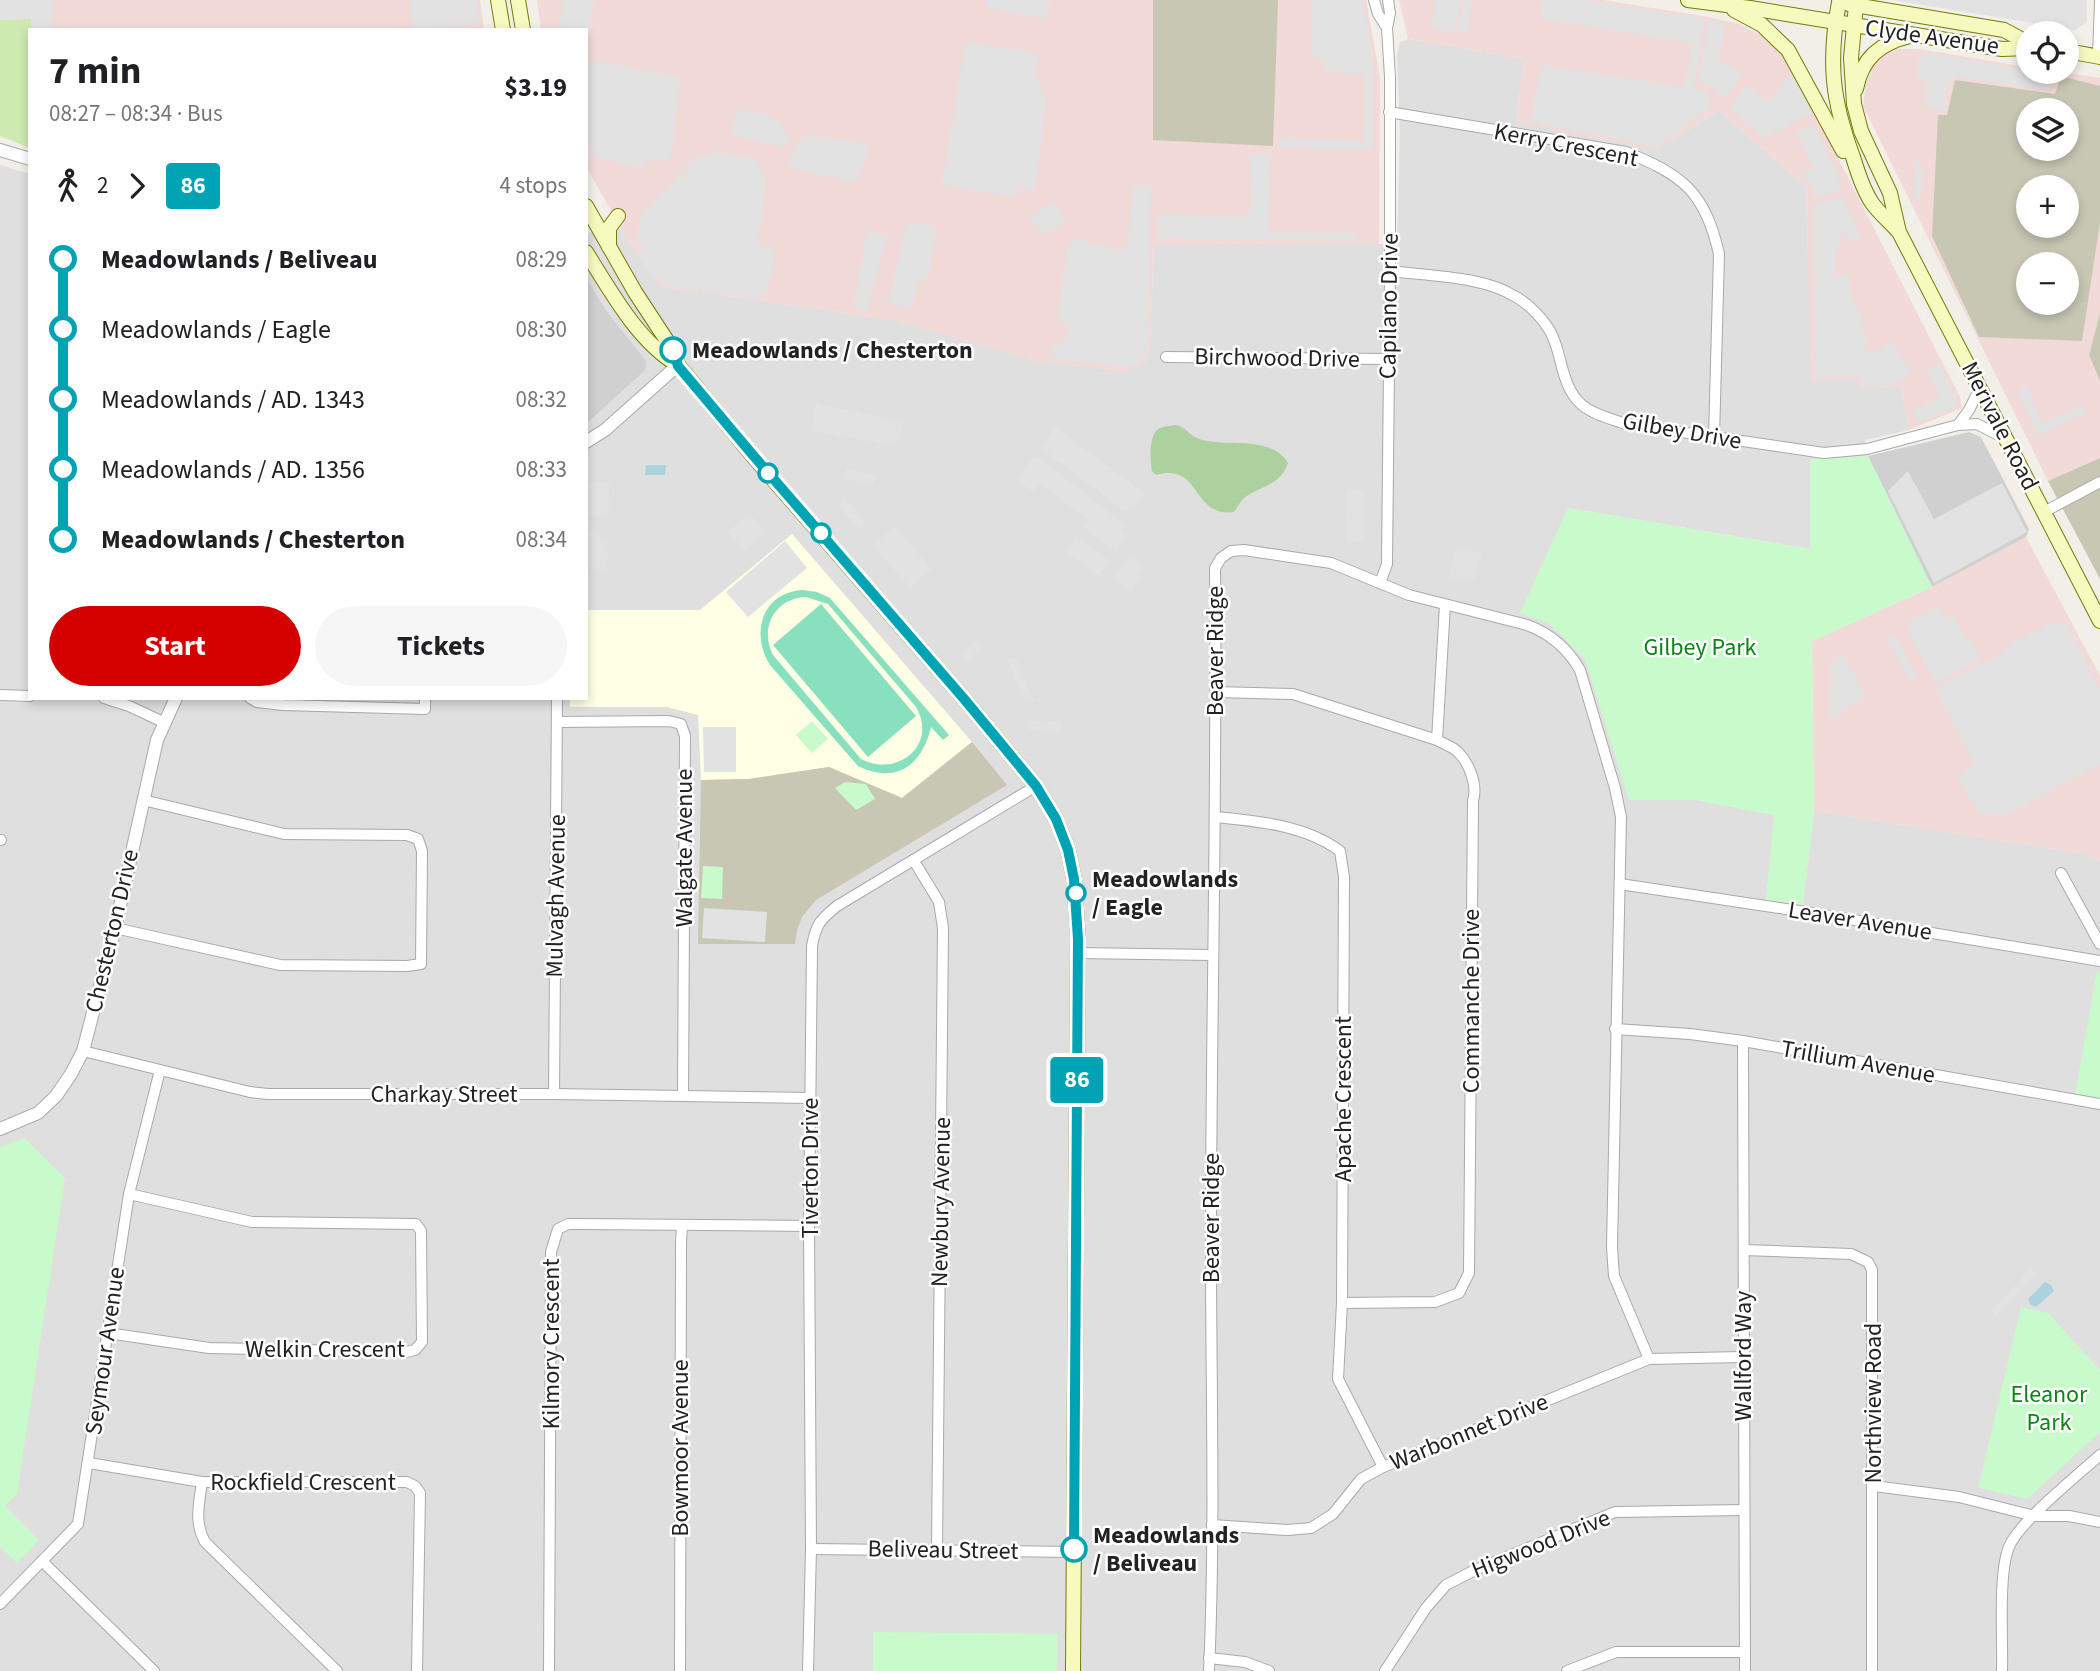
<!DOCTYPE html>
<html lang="en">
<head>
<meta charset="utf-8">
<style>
  :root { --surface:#fff; --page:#f6f6f6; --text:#202124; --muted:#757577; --accent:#d40000 }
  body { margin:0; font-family:"Source Sans 3",sans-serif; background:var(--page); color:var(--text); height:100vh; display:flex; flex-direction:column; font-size:26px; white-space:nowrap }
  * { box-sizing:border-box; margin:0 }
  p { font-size:23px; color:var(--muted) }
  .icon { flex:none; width:38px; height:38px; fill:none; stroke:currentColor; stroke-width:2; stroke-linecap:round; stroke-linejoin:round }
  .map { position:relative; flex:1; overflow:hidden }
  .drawer { position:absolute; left:28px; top:28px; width:560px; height:672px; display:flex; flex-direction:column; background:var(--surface); border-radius:0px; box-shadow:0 4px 10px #0003 }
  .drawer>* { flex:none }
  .badge { padding:0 14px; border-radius:5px; font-size:24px; line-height:46px }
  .buttons { position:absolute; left:2016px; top:21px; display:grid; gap:14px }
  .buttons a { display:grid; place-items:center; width:63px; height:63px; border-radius:50%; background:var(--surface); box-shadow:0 4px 10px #0003; font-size:35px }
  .map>.badge { position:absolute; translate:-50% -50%; box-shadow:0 0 0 4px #fff }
  .legs { display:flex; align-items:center; gap:10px; height:77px; padding:0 21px; font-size:23px }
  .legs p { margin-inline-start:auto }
  .summary { display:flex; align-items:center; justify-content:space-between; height:119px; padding:0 21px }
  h1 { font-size:38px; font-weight:700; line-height:52px }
  .action { display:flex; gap:14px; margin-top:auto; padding:14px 21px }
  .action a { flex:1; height:80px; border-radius:42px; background:var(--accent); color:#fff; font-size:28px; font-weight:700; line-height:80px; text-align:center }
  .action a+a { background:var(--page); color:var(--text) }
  ul { padding:0 21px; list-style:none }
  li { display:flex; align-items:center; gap:24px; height:70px; font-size:26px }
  li i { display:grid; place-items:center; width:10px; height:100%; margin:0 9px; background:currentColor }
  li i::after { content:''; width:18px; height:18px; margin:-9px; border:5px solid; border-radius:50%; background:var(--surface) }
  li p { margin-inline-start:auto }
  li:first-child i { background:linear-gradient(#0000 50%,currentColor 0) }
  li:last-child i { background:linear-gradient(currentColor 50%,#0000 0) }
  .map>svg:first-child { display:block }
</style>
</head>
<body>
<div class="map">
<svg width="2100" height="1671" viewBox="0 0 2100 1671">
  <rect width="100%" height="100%" fill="#f2efe9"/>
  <!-- residential -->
  <polygon fill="#e0dfdf" points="1408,39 1524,59 1516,122 1657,150 1719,110 1806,187 1812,381 1856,378 1862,389 1901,387 1909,430 1865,440 1868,456 1810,460 1811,549 1568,508 1550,624 1585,659 1629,799 1697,800 1775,815 1766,900 1803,904 1814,811 2086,854 2100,861 2100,1671 0,1671 0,165 30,174 30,698 586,698 586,233 621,229 659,286 899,321 1033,360 1145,363 1150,345 1154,244 1397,244 1400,131 1397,54 1400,42"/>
  <!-- commercial -->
  <g fill="#f2dad9" fill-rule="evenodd">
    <polygon points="0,0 480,0 484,30 30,30 0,134"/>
    <polygon points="537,0 1366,0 1380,78 1379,244 1154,245 1150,345 1145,363 1124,372 1033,360 899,321 659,286 621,229 586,166 586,30 541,30"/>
    <polygon points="1399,0 1603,0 1709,17 1739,24 1762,36 1783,54 1809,101 1960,397 1962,408 1909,430 1901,387 1862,389 1856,378 1811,382 1806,187 1719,110 1657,150 1516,123 1524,59 1408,39"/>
    <path d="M1895,49H1919L2028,67V72H2060L2100,78V313L2089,355L2100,381V458L2048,481L1863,106L1866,83L1875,62ZM2028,110H2067V149H2028ZM2028,187H2067V226H2028ZM2028,264H2067V303H2028Z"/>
    <polygon points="2026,537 2100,676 2100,861 2086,854 1814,811 1812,641 1932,587"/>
  </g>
  <!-- education -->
  <polygon fill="#ffffe5" points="792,534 972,742 902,798 829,767 749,779 701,780 698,715 667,707 570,707 570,698 586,698 586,610 700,610"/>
  <!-- religious -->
  <g fill="#d0d0d0">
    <polygon points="586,278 607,312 646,361 645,370 586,424"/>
    <polygon points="1969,432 1981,437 2029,529 2026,537 1932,587 1868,456"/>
  </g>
  <!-- construction -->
  <g fill="#c7c7b4" fill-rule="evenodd">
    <polygon points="1153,0 1278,0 1273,146 1153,140"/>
    <path d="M2061,76L2100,86V222L2082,341L1979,337L1932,236L1938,115H1947L1955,80L2055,94ZM2028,110H2067V149H2028ZM2067,187V226H2028V187ZM2028,264H2067V303H2028Z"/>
    <polygon points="2100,313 2100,381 2089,355"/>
    <polygon points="2100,458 2100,579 2048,481"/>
    <polygon points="972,742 1007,785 816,900 802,917 797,930 795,944 698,944 701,780 749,779 829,767 902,798"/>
  </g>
  <!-- grass -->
  <polygon fill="#cdebb0" points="31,19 32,30 30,30 30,148 0,136 0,20"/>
  <!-- forest -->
  <path fill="#add19e" d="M1175,425C1186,426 1189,436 1199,439C1227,448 1270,434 1288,463C1279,487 1261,485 1244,498C1240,502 1237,508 1234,512C1191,518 1202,462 1156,475L1152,471C1150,461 1149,437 1157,430C1161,426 1170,426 1175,425Z"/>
  <!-- park -->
  <g fill="#c8facc">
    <polygon points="1868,456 1932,587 1812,641 1814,811 1803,905 1766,900 1774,815 1697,800 1629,800 1585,659 1550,624 1520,613 1568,508 1810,549 1810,460"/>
    <polygon points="812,721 828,739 812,753 796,735"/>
    <polygon points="845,782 866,784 875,799 856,810 835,788"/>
    <polygon points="703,866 723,867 722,899 701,898"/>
    <polygon points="2097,971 2100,974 2100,1099 2075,1094"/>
    <polygon points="24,1138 65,1178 17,1494 5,1506 39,1540 17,1563 0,1547 0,1147"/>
    <polygon points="2021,1307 2048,1313 2100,1370 2100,1432 2027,1499 1978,1488"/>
    <polygon points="873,1632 1058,1634 1057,1671 873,1671"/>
  </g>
  <!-- pitch -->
  <g fill="#88e0be" fill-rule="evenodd">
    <path d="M803,590L817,592L830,598L949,735L943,740L931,727C922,765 897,785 858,766L770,665C750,634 762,592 803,590ZM806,597L828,604L916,707C938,745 898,778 861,759L773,655C759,628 775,598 806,597Z"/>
    <polygon points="821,604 916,716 868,757 773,645"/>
  </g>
  <!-- parking -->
  <g fill="#e2e2e2">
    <polygon points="0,0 52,0 53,30 32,30 31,19 0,20"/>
    <polygon points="411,0 477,0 479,24 412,30"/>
    <polygon points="563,0 594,0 586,43 586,30 561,30 560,18"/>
    <polygon points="987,0 1050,0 1047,19 986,8"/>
    <polygon points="1312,0 1362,0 1373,55 1373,149 1278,148 1278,138 1364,141 1364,75 1322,71 1323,59 1312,58"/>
    <polygon points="1435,0 1461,0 1456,32 1431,28"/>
    <polygon points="1464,0 1473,0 1467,33 1458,32"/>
    <polygon points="1543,0 1587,0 1705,19 1694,89 1709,92 1709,108 1658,147 1530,122 1542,65 1684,87 1692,43 1540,18"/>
    <polygon points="1893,0 2087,0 2087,22 2075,30"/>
    <polygon points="1709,19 1725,23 1719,60 1743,74 1725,99 1711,87 1698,82"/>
    <polygon points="965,42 1039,53 1035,73 1046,101 1035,191 1019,187 1017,197 942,185"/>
    <polygon points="1924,52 2053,75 2050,90 1955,76 1952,82 1946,82 1945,110 1926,107 1927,81 1918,80 1919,56 1923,57"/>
    <polygon points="586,59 681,77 670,160 647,160 644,168 590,156 589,145 586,145"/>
    <polygon points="1792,72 1812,113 1764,138 1729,108 1746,85 1767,102"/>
    <polygon points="740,109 770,115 770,120 778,120 790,138 783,147 733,136 730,131"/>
    <polygon points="1813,124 1836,170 1841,190 1815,198 1812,186 1800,176 1813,168 1796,131"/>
    <polygon points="805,135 868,143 866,161 856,182 789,168 793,150"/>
    <polygon points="716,152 759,159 759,166 766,180 758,245 775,250 767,294 759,293 758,299 660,284 660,276 654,278 638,253 645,249 644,247 636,245 640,217 681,173 687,179 690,176 684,170 693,160"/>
    <polygon points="1270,153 1268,232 1356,233 1357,241 1157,238 1159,214 1245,216 1251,209 1250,154"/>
    <polygon points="1915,159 1922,168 1920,204 1914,197"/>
    <polygon points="1151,185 1148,347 1139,362 1133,366 1124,367 1049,358 1052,346 1066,339 1069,326 1063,324 1057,314 1067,250 1072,239 1127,250 1133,186"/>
    <polygon points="1842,196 1861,238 1849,240 1847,233 1840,234 1843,239 1835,251 1835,275 1848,274 1851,295 1861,313 1862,329 1869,341 1864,347 1871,354 1893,342 1912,374 1889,385 1863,387 1857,374 1815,379 1814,205"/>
    <polygon points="1053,201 1065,218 1059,226 1043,235 1030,218"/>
    <polygon points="907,221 937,227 927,281 919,280 912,309 888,304"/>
    <polygon points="867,230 887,235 867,311 853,309"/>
    <polygon points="1939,364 1957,400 1956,407 1917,422 1913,411 1940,397 1926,370"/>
    <polygon points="2027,385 2042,424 2082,405 2086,413 2038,435 2017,390"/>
    <polygon points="816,404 904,421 900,440 891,445 811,431"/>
    <polygon points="1055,427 1145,494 1135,508 1130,504 1125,511 1040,448"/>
    <polygon points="1035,455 1126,525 1121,531 1127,537 1116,552 1083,527 1088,520 1040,483 1033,492 1017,480"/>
    <polygon points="846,469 876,475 873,484 844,478"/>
    <polygon points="1908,471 1934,519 2002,483 2027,532 1934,583 1888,491"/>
    <polygon points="586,482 609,482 608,516 586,515"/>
    <polygon points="1346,490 1364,491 1363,542 1345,541"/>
    <polygon points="845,498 866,523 859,529 837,504"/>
    <polygon points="749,513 766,532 745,551 728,532"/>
    <polygon points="895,526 932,569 910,588 872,545"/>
    <polygon points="586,531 599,531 599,539 608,539 607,569 589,569 589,563 586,563"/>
    <polygon points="1076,537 1110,561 1099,576 1065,552"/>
    <polygon points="785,541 807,568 748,617 726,592"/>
    <polygon points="1457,546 1482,553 1475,578 1461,582 1448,578"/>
    <polygon points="1131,555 1144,565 1137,574 1142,578 1131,592 1113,578"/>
    <polygon points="1938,606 1942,614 1946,612 1950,619 1954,617 1967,642 1971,640 1981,659 1935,683 1908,632 1912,629 1908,622"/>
    <polygon points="2053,622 2067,624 2100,689 2100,765 2005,815 1978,813 1958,775 1975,764 1935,688 2006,651 2007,645"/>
    <polygon points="1894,634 1917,677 1909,681 1887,638"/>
    <polygon points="977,639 983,646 968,662 961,655"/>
    <polygon points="1843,653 1865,696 1832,719 1830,715 1831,663"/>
    <polygon points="1015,656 1034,701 1026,704 1007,659"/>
    <polygon points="1029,720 1062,722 1062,732 1028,730"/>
    <polygon points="703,727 736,727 736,772 704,772"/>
    <polygon points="704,908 767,912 765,942 702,938"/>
    <polygon points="2031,1268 2036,1274 1996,1316 1991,1311"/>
  </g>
  <!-- water -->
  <g fill="#aad3df">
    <polygon points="646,465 666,465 665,475 645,475"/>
    <polygon points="2045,1282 2051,1285 2054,1291 2036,1307 2031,1305 2028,1299"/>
  </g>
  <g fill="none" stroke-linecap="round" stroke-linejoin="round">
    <defs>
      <g id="minor">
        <polyline points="1374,0 1378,14 1387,28"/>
        <polyline points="2098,56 2100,2"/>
        <path d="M1389,112L1626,152C1683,175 1705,192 1719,254L1714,437"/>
        <path d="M1390,271C1428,276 1484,276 1516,297C1529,304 1543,319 1550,331C1563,354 1560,386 1582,405C1594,415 1612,419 1626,424L1824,453L1867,449L1958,425L1977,424L2006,439"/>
        <polyline points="1166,357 1387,359"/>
        <polyline points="1958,425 1969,410 1980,388"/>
        <polyline points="2044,512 2100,482"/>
        <polyline points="1380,583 1387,564 1390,271 1390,77 1387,28 1390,13 1388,0"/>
        <path d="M1216,692L1293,694L1437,740C1444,744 1453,747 1458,752C1469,763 1478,785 1473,801L1469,1273L1459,1293L1435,1302L1342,1303"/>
        <polyline points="0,695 30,696"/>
        <polyline points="104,698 129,706 163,722"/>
        <polyline points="250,698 257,702 283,705 425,709 425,698"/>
        <polyline points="557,722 669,721 681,724 685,736 683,1096"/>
        <polyline points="1437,740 1445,605"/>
        <path d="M1215,817C1257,821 1305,825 1340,851L1344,877L1342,1303L1338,1379L1383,1467"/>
        <polyline points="0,840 1,840"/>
        <polyline points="914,861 939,902 943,928 937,1550"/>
        <polyline points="2061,873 2100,944"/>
        <polyline points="1620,884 1806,912 2100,961"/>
        <polyline points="115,928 280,965 407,966 421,964 422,851 418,839 407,835 284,834 143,800"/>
        <polyline points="1077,953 1212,955"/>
        <polyline points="1615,1029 1690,1034 1743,1041 2100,1104"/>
        <polyline points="1743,1041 1745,1671"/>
        <polyline points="83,1051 250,1092 268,1094 554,1094 810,1098"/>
        <polyline points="554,1094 557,698"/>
        <polyline points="1744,1250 1851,1254 1868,1262 1872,1270 1872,1671"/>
        <polyline points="108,1333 209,1348 406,1352 415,1350 422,1342 421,1231 416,1224 252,1222 129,1194"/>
        <polyline points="89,1463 202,1482 407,1482 415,1486 420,1493 417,1671"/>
        <path d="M202,1482C199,1503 194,1523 205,1542L337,1671"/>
        <polyline points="1874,1486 1959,1497 2034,1516 2069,1516 2100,1522"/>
        <polyline points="1212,1525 1287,1530 1311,1528 1333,1514 1361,1479 1383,1467 1649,1359 1742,1357"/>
        <polyline points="811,1549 1074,1552"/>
        <polyline points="43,1562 154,1671"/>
        <polyline points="0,1604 78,1524 129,1194 160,1070"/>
        <polyline points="1209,1658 1245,1662 1269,1671"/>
        <polyline points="549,1671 551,1252 558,1229 568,1224 581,1224 809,1226"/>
        <polyline points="680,1671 681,1242 682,1226"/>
        <path d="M808,1671L811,1549L809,1226L812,946C816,924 820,920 837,906L1036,786"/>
        <path d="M1209,1671C1216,1514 1210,1357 1211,1200C1212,989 1217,778 1215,568L1221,558L1231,551L1244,550L1331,563L1409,595L1527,625C1549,633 1568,649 1580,670L1615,788L1621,817L1612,1247L1614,1276L1649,1359"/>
        <polyline points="1385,1671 1426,1608 1446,1585 1475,1570 1615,1512 1744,1510"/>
        <polyline points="1567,1671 1616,1652 1745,1652"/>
        <path d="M2002,1671C2003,1641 1998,1573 2009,1547C2018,1523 2078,1475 2100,1455"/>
      </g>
      <g id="tertiary">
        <polyline points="0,150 30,159"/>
        <polyline points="586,442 605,430 678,365"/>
        <polyline points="0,1129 38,1113 56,1096 71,1074 83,1051 115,928 157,740 176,698"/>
      </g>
      <g id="secondary">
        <polyline points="498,0 503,30"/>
        <polyline points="518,0 523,30"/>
        <polyline points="1688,0 1750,8 2002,49 2028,48"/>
        <path d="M1839,2C1828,62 1832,100 1853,157C1858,173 1863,189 1872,203C1879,213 1890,222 1898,231"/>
        <polyline points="1849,4 2004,30 2028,43"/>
        <polyline points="1856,5 1851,58 1854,104 1861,131 1890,193 1899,232 2100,621"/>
        <polyline points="1734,10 1762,25 1788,50 1843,151"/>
        <polyline points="2067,51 2100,57"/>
        <path d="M1856,89C1862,58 1880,43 1910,36"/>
        <polyline points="586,206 635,292 673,350 678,365"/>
        <polyline points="609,247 609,228 618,216"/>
        <path d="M586,252C610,290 638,342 678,365L752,455L965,700L1036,786L1056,819L1068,850L1074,879L1078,938L1073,1671"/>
      </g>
    </defs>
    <!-- minor casing -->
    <use href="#minor" stroke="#a9a9a9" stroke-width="12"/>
    <!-- tertiary casing -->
    <use href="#tertiary" stroke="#a9a9a9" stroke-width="14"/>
    <!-- secondary casing -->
    <use href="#secondary" stroke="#707d05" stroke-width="16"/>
    <!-- minor -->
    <use href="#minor" stroke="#fff" stroke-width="10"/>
    <!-- tertiary -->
    <use href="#tertiary" stroke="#fff" stroke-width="12"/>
    <!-- secondary -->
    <use href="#secondary" stroke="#f7fabf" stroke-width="14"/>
  </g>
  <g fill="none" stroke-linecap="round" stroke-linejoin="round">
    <defs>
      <polyline id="line-1" points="673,350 678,366 752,454 965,700 1036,786 1056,819 1068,850 1074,879 1078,939 1074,1549"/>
    </defs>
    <!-- line-1 casing -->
    <use href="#line-1" stroke="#fff" stroke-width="16"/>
    <!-- line-1 -->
    <use href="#line-1" stroke="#00a3b4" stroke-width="10"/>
  </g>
  <!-- markers -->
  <g fill="#fff" stroke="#00a3b4" stroke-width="3.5">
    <circle cx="673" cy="350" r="12"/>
    <circle cx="768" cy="473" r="9"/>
    <circle cx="821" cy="533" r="9"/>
    <circle cx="1076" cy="893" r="9"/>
    <circle cx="1074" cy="1549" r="12"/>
  </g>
  <g text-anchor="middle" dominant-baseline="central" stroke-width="5" stroke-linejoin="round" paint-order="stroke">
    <!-- street labels -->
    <g font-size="24" fill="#222" stroke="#fff">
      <text transform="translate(1932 37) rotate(8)">Clyde Avenue</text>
      <text transform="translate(1566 145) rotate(11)">Kerry Crescent</text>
      <text transform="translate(1389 306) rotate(-89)">Capilano Drive</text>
      <text transform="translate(1277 358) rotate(1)">Birchwood Drive</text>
      <text transform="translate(2000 426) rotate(63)">Merivale Road</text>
      <text transform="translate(1682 431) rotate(10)">Gilbey Drive</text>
      <text transform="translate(1215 651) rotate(-90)">Beaver Ridge</text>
      <text transform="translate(684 848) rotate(-90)">Walgate Avenue</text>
      <text transform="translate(556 896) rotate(-89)">Mulvagh Avenue</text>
      <text transform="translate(1860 921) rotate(9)">Leaver Avenue</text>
      <text transform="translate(112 931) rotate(-77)">Chesterton Drive</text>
      <text transform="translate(1471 1001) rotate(-90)">Commanche Drive</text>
      <text transform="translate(1858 1062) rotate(10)">Trillium Avenue</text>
      <text x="444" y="1094">Charkay Street</text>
      <text transform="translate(1343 1099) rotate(-90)">Apache Crescent</text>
      <text transform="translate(810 1168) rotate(-90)">Tiverton Drive</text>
      <text transform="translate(941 1202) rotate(-89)">Newbury Avenue</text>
      <text transform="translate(1211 1218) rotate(-90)">Beaver Ridge</text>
      <text transform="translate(551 1344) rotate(-90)">Kilmory Crescent</text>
      <text x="325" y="1349">Welkin Crescent</text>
      <text transform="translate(105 1351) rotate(-82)">Seymour Avenue</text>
      <text transform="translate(1743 1356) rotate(-90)">Wallford Way</text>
      <text transform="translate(1873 1403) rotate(-90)">Northview Road</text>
      <text transform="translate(1469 1432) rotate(-22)">Warbonnet Drive</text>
      <text transform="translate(680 1448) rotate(-90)">Bowmoor Avenue</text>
      <text x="303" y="1482">Rockfield Crescent</text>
      <text transform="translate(1541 1544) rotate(-22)">Higwood Drive</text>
      <text transform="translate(943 1550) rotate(1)">Beliveau Street</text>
    </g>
    <!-- stop labels -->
    <g font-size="24" font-weight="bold" fill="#222" stroke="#fff" text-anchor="start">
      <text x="692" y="350">Meadowlands / Chesterton</text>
      <text x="1092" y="879">Meadowlands<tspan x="1092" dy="28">/ Eagle</tspan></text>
      <text x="1093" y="1535">Meadowlands<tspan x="1093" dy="28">/ Beliveau</tspan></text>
    </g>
    <!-- park labels -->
    <g font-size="24" fill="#0c8416" stroke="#fff">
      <text x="1700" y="647">Gilbey Park</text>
      <text x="2049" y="1394">Eleanor<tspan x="2049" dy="28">Park</tspan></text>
    </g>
  </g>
</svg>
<div class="buttons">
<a><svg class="icon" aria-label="locate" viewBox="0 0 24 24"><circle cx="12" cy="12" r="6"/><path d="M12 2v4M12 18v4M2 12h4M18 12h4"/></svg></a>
<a><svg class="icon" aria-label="layers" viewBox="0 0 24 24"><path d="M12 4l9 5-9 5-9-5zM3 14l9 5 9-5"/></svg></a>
<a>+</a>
<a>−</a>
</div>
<b class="badge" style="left:1077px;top:1080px;background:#00a3b4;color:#fff">86</b>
<section class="drawer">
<div class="summary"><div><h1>7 min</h1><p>08:27 – 08:34 · Bus</p></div><b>$3.19</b></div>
<div class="legs"><svg class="icon" aria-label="walk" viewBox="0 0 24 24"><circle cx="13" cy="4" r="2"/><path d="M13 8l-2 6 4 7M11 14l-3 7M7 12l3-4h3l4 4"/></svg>2<svg class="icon" aria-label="forward" viewBox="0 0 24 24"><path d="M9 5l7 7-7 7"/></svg><b class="badge" style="background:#00a3b4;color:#fff">86</b><p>4 stops</p></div>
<ul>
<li><i style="color:#00a3b4"></i><b>Meadowlands / Beliveau</b><p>08:29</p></li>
<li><i style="color:#00a3b4"></i><span>Meadowlands / Eagle</span><p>08:30</p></li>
<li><i style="color:#00a3b4"></i><span>Meadowlands / AD. 1343</span><p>08:32</p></li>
<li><i style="color:#00a3b4"></i><span>Meadowlands / AD. 1356</span><p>08:33</p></li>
<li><i style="color:#00a3b4"></i><b>Meadowlands / Chesterton</b><p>08:34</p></li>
</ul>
<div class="action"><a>Start</a><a>Tickets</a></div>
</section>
</div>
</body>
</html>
